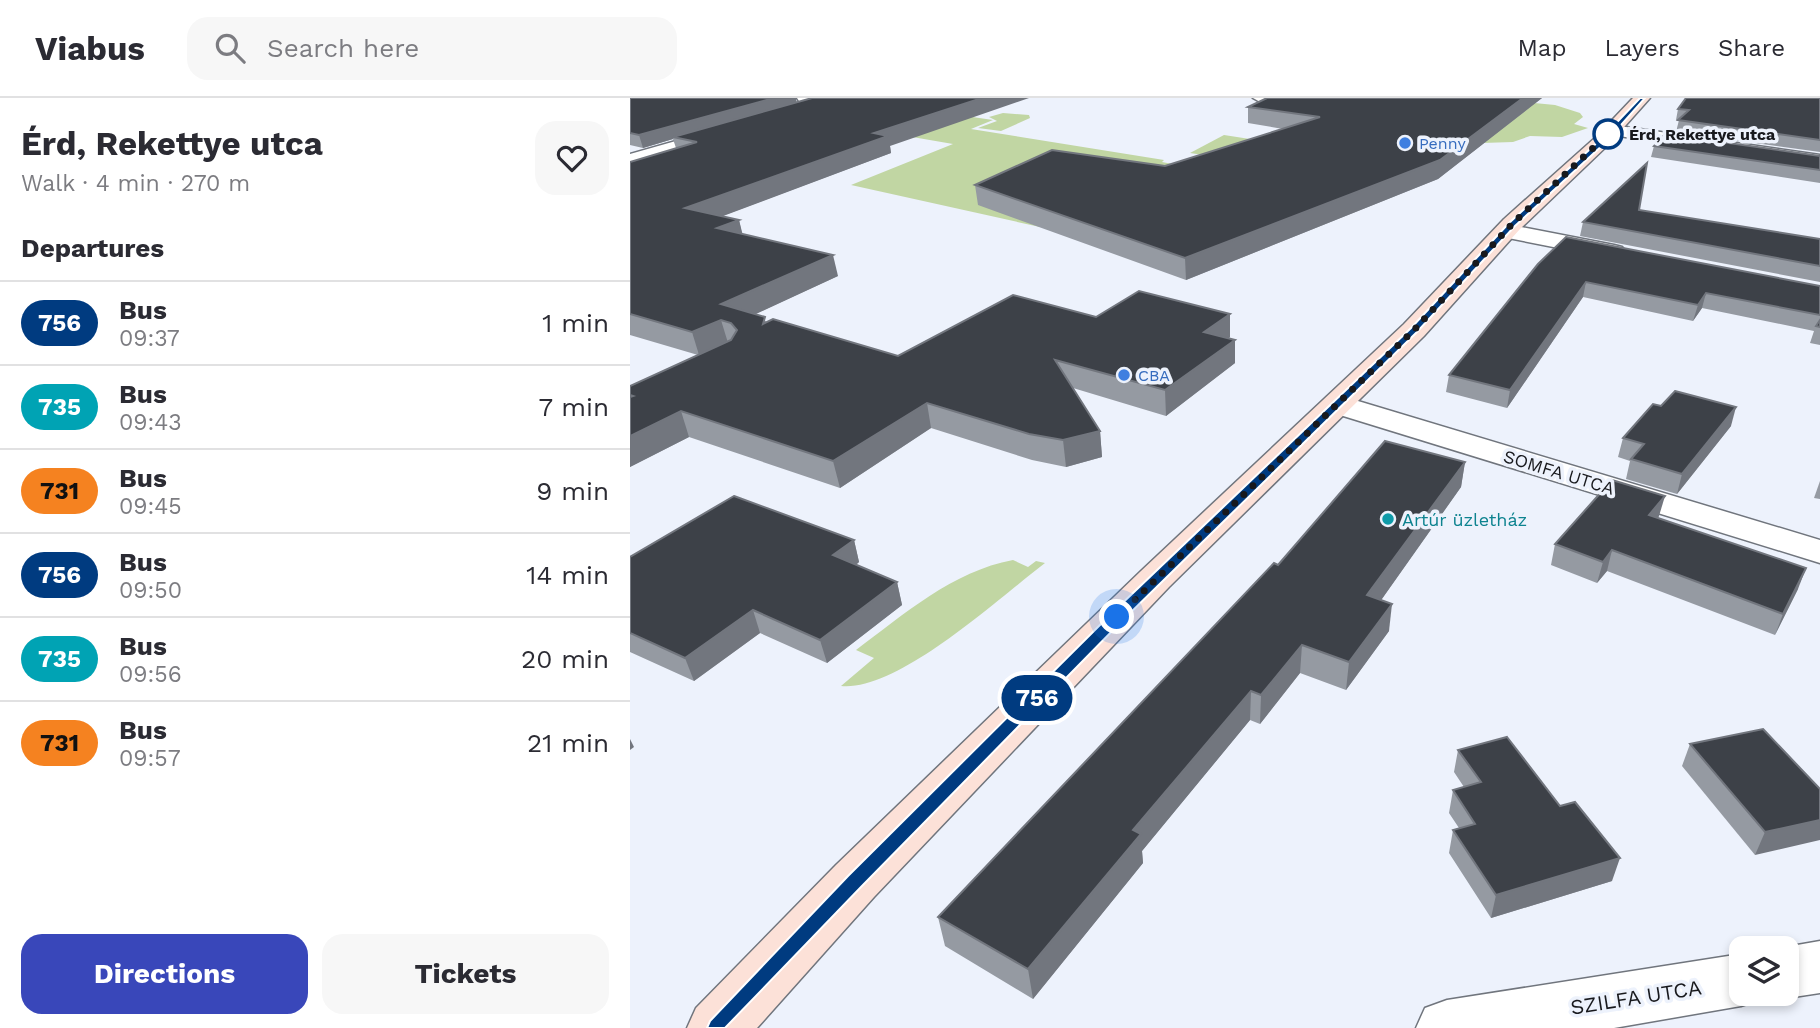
<!DOCTYPE html>
<html lang="en">
<head>
<meta charset="utf-8">
<style>
  :root { --surface:#fff; --page:#f7f7f7; --text:#2b2b33; --muted:#7c7c81; --line:#e1e1e2; --accent:#3947ba }
  body { margin:0; font-family:"Work Sans",sans-serif; background:var(--page); color:var(--text); height:100vh; display:flex; flex-direction:column; font-size:26px; white-space:nowrap }
  * { box-sizing:border-box; margin:0 }
  p { font-size:23px; color:var(--muted) }
  .icon { flex:none; width:38px; height:38px; fill:none; stroke:currentColor; stroke-width:2; stroke-linecap:round; stroke-linejoin:round }
  .map { position:relative; flex:1; overflow:hidden }
  .side { display:flex; flex-direction:column; background:var(--surface); width:630px }
  .side>* { flex:none }
  .badge { padding:0 14px; border-radius:23px; font-size:24px; line-height:46px }
  .tools { position:absolute; left:1099px; top:838px; display:grid; gap:14px }
  .tools a { display:grid; place-items:center; width:70px; height:70px; border-radius:14px; background:var(--surface); box-shadow:0 4px 10px #0003; font-size:35px }
  .you { position:absolute; width:35px; height:35px; margin:-18px; border:5px solid #fff; border-radius:50%; background:#1a73e8; box-shadow:0 0 0 10px #1a73e833 }
  .map>.badge { position:absolute; translate:-50% -50%; box-shadow:0 0 0 4px #fff }
  h2 { padding:0 21px; font-size:26px; line-height:63px }
  .round { display:grid; place-items:center; flex:none; width:74px; height:74px; border-radius:21px; background:var(--page) }
  .overview { display:flex; align-items:center; justify-content:space-between; height:119px; padding:0 21px }
  h1 { font-size:33px; font-weight:700; line-height:52px }
  .action { display:flex; gap:14px; margin-top:auto; padding:14px 21px }
  .action a { flex:1; height:80px; border-radius:21px; background:var(--accent); color:#fff; font-size:28px; font-weight:700; line-height:80px; text-align:center }
  .action a+a { background:var(--page); color:var(--text) }
  ul { padding:0; list-style:none }
  li { display:flex; align-items:center; gap:21px; height:84px; padding:0 21px; border-top:2px solid var(--line) }
  li div { flex:1 }
  li b { display:block; font-size:26px }
  li em { font-style:normal }
  li .badge { min-width:77px; font-weight:700; text-align:center }
  header { display:flex; align-items:center; gap:42px; box-sizing:border-box; height:98px; padding:0 35px; background:var(--surface); border-bottom:2px solid var(--line) }
  header strong { font-size:33px }
  nav { display:flex; gap:38px; margin-inline-start:auto; font-size:24px }
  .search { width:490px; height:63px; background:var(--page); display:flex; align-items:center; gap:18px; box-sizing:border-box; padding:0 24px; border-radius:21px; color:var(--muted); font-size:26px }
  main { display:flex; flex:1; min-height:0 }
  .map>svg:first-child { display:block }
</style>
</head>
<body>
<header>
<strong>Viabus</strong>
<div class="search"><svg class="icon" aria-label="search" viewBox="0 0 24 24"><circle cx="10" cy="10" r="6"/><path d="M15 15l6 6"/></svg>Search here</div>
<nav><a>Map</a><a>Layers</a><a>Share</a></nav>
</header>
<main>
<section class="side">
<div class="overview"><div><h1>Érd, Rekettye utca</h1><p>Walk · 4 min · 270 m</p></div><a class="round"><svg class="icon" aria-label="heart" viewBox="0 0 24 24"><path d="M12 20l-8-8c-3-5 5-10 8-4 3-6 11-1 8 4z"/></svg></a></div>
<h2>Departures</h2>
<ul>
<li><span class="badge" style="background:#003b80;color:#fff">756</span><div><b>Bus</b><p>09:37</p></div><em>1 min</em></li>
<li><span class="badge" style="background:#00a3b4;color:#fff">735</span><div><b>Bus</b><p>09:43</p></div><em>7 min</em></li>
<li><span class="badge" style="background:#f58220;color:#111">731</span><div><b>Bus</b><p>09:45</p></div><em>9 min</em></li>
<li><span class="badge" style="background:#003b80;color:#fff">756</span><div><b>Bus</b><p>09:50</p></div><em>14 min</em></li>
<li><span class="badge" style="background:#00a3b4;color:#fff">735</span><div><b>Bus</b><p>09:56</p></div><em>20 min</em></li>
<li><span class="badge" style="background:#f58220;color:#111">731</span><div><b>Bus</b><p>09:57</p></div><em>21 min</em></li>
</ul>
<div class="action"><a>Directions</a><a>Tickets</a></div>
</section>
<div class="map">
<svg width="1190" height="930" viewBox="0 0 1190 930">
  <rect width="100%" height="100%" fill="#edf2fc"/>
  <!-- green -->
  <g fill="#c1d6a3">
    <polygon points="894,4 925,7 950,15 953,19 944,26 958,30 932,39 900,38 883,44 852,45"/>
    <polygon points="315,15 363,22 341,31 534,62 532,64 610,79 564,77 410,129 221,87 323,46 166,19"/>
    <polygon points="373,15 399,17 400,20 371,33 348,30 367,23 359,19"/>
    <polygon points="594,37 639,44 606,62 560,55"/>
    <path d="M383,462L398,469L406,463L415,465C370,499 268,594 211,588L244,560L226,552C273,517 323,473 383,462Z"/>
  </g>
  <g fill="none" stroke-linecap="round" stroke-linejoin="round">
    <defs>
      <g id="street">
        <polygon points="167,0 203,0 208,4 200,9 169,3"/>
        <polygon points="623,0 640,0 632,5"/>
        <polygon points="982,27 1190,57 1190,69 976,36 973,32 976,28"/>
        <polygon points="95,29 104,34 101,38 0,68 0,56"/>
        <polygon points="876,126 984,147 992,149 996,154 992,159 984,161 868,138 865,133 868,128"/>
        <polygon points="708,297 1190,442 1190,465 697,313 693,306 697,299"/>
        <polygon points="1190,843 1190,895 1157,900 1146,896 1157,896 1157,850 1150,850"/>
        <polygon points="1111,856 1111,896 1134,896 1132,901 1111,908 984,930 786,930 795,910 817,902"/>
      </g>
      <polygon id="secondary" points="1003,0 1020,0 979,46 890,131 794,238 539,489 244,799 127,930 57,930 66,910 206,767 511,473 774,226 874,121 967,38"/>
    </defs>
    <!-- street casing -->
    <use href="#street" stroke="#70757d" stroke-width="3"/>
    <!-- secondary casing -->
    <use href="#secondary" stroke="#70757d" stroke-width="3"/>
    <!-- street -->
    <use href="#street" fill="#fff" fill-rule="evenodd"/>
    <!-- secondary -->
    <use href="#secondary" fill="#fce1d8" fill-rule="evenodd"/>
  </g>
  <!-- wall -->
  <g fill="#959aa2">
    <polygon points="0,0 166,0 166,4 260,48 261,55 92,118 109,122 112,136 208,178 125,216 137,224 268,258 466,219 600,239 599,240 605,265 536,318 443,290 470,333 472,359 436,369 402,362 301,330 210,390 59,339 0,369 0,288 68,257 0,237 0,64 46,50 43,41 13,50 0,47"/>
    <polygon points="912,0 808,81 556,182 348,107 345,87 535,68 653,31 618,25 618,9"/>
    <polygon points="1190,0 1190,54 1046,34 1049,22 1046,22 1048,11"/>
    <polygon points="1024,48 1190,58 1190,85 1021,59"/>
    <polygon points="1009,112 1190,141 1190,184 950,138 953,124"/>
    <polygon points="908,166 1190,188 1190,247 1180,245 1184,233 1072,210 1063,223 953,199 877,310 816,294 819,277"/>
    <polygon points="1101,328 1047,396 996,381 1000,363 988,359 993,340"/>
    <polygon points="835,364 831,389 751,502 759,533 716,592 670,575 630,626 620,622 512,753 513,765 403,901 315,848 308,819 648,467"/>
    <polygon points="1190,383 1190,401 1184,400"/>
    <polygon points="1029,418 1028,420 1168,491 1145,537 977,473 967,485 921,467 925,446"/>
    <polygon points="224,442 229,464 226,467 267,484 272,507 197,565 130,535 64,583 0,554 0,459"/>
    <polygon points="1060,646 1190,691 1125,757 1052,668"/>
    <polygon points="828,652 982,783 861,820 819,755 823,732 829,730 819,715 823,692 834,689 824,674"/>
  </g>
  <!-- shaded-wall -->
  <g fill="#72767e">
    <polygon points="144,0 166,0 167,6 43,39 43,41 13,50 9,37"/>
    <polygon points="352,0 399,0 260,48 261,55 61,130 55,110 244,35"/>
    <polygon points="893,0 912,0 808,81 556,182 555,160"/>
    <polygon points="109,122 114,142 87,130"/>
    <polygon points="203,157 208,178 102,227 91,206"/>
    <polygon points="956,184 953,199 877,310 880,292"/>
    <polygon points="1076,195 1072,210 1063,223 1068,207"/>
    <polygon points="600,216 600,239 574,258 574,234"/>
    <polygon points="91,222 98,245 69,257 62,234"/>
    <polygon points="605,242 605,265 536,318 535,292"/>
    <polygon points="297,305 301,330 210,390 203,363"/>
    <polygon points="1106,309 1101,328 1047,396 1052,376"/>
    <polygon points="51,313 59,339 0,369 0,338"/>
    <polygon points="470,333 472,359 436,369 433,342"/>
    <polygon points="835,364 831,389 735,525 737,497"/>
    <polygon points="1035,398 1029,418 1014,438 1019,417"/>
    <polygon points="224,442 229,464 209,480 203,457"/>
    <polygon points="982,452 977,473 967,485 973,464"/>
    <polygon points="1176,470 1168,491 1145,537 1153,516"/>
    <polygon points="267,484 272,507 197,565 190,542"/>
    <polygon points="762,506 759,533 716,592 719,564"/>
    <polygon points="123,512 130,535 64,583 55,560"/>
    <polygon points="672,547 670,575 630,626 631,597"/>
    <polygon points="621,593 620,622 512,753 513,765 403,901 398,871 503,732"/>
    <polygon points="0,641 4,649 0,652"/>
    <polygon points="1190,722 1190,742 1125,757 1135,734"/>
    <polygon points="990,760 982,783 861,820 866,797"/>
  </g>
  <!-- building -->
  <g fill="#3d4148" stroke="#72767e" stroke-width="2">
    <polygon points="0,0 144,0 9,37 0,35"/>
    <polygon points="182,0 352,0 244,35 258,38 55,110 109,122 87,130 203,157 91,206 135,219 133,226 143,221 268,258 383,197 466,219 509,193 600,216 574,234 605,242 535,292 425,262 470,333 433,342 399,336 297,305 203,363 51,313 0,338 0,299 3,298 0,297 0,288 101,242 107,232 101,225 91,222 62,234 0,216 0,64 67,44 43,39"/>
    <polygon points="637,0 893,0 810,62 555,160 345,87 422,52 535,68 690,19 618,9"/>
    <polygon points="1056,0 1190,0 1190,42 1048,22 1059,12 1048,11"/>
    <polygon points="1035,36 1190,58 1190,72 1024,48"/>
    <polygon points="1017,65 1009,112 1190,141 1190,168 953,124"/>
    <polygon points="936,139 1190,188 1190,217 1076,195 1068,207 956,184 880,292 819,277 908,166"/>
    <polygon points="1190,222 1190,229 1186,228"/>
    <polygon points="1045,293 1106,309 1052,376 1001,361 1014,346 993,340 1023,306 1031,308"/>
    <polygon points="755,343 835,364 737,497 762,506 719,564 672,547 631,597 621,593 503,732 511,736 398,871 308,819 644,465 648,467"/>
    <polygon points="982,382 1035,398 1019,417 1176,470 1153,516 982,452 973,464 925,446"/>
    <polygon points="104,398 224,442 203,457 267,484 190,542 123,512 55,560 0,535 0,459"/>
    <polygon points="1133,631 1190,691 1190,722 1135,734 1060,646"/>
    <polygon points="877,639 930,708 945,704 990,760 866,797 823,732 845,726 823,692 851,684 828,652"/>
  </g>
  <!-- line -->
  <polygon fill="#003b80" stroke="#fff" stroke-width="2" points="1010,0 1015,0 976,44 885,128 787,234 493,522 231,789 95,930 77,930 80,923 218,778 482,515 781,230 879,125 971,41"/>
  <g fill="none" stroke-linecap="round" stroke-linejoin="round">
    <!-- walk -->
    <polyline stroke="#18191d" stroke-width="7" stroke-dasharray="0 12.6" points="487,519 784,232 882,126 978,36"/>
  </g>
  <!-- markers -->
  <circle fill="#fff" stroke="#003b80" stroke-width="3.5" cx="978" cy="36" r="14"/>
  <g fill="#3f7fe0" stroke="#edf2fc" stroke-width="2.5">
    <circle cx="775" cy="45" r="7"/>
    <circle cx="494" cy="277" r="7"/>
  </g>
  <circle fill="#0f9aa8" stroke="#edf2fc" stroke-width="2.5" cx="758" cy="421" r="7"/>
  <g text-anchor="middle" dominant-baseline="central" stroke-width="7" stroke-linejoin="round" paint-order="stroke">
    <!-- far-stop labels -->
    <g font-size="16" font-weight="bold" fill="#18191d" stroke="#edf2fc" text-anchor="start">
      <text x="999" y="36">Érd, Rekettye utca</text>
    </g>
    <!-- far-shop labels -->
    <g font-size="16" fill="#366cbe" stroke="#edf2fc" text-anchor="start">
      <text x="789" y="45">Penny</text>
      <text x="508" y="277">CBA</text>
    </g>
    <!-- street labels -->
    <g font-size="18" fill="#18191d" stroke="#edf2fc">
      <text transform="translate(929 374) rotate(17)">SOMFA UTCA</text>
    </g>
    <!-- culture labels -->
    <g font-size="18" fill="#0d838f" stroke="#edf2fc" text-anchor="start">
      <text x="772" y="421">Artúr üzletház</text>
    </g>
    <!-- near-street labels -->
    <g font-size="21" fill="#18191d" stroke="#edf2fc">
      <text transform="translate(1006 899) rotate(-9)">SZILFA UTCA</text>
    </g>
  </g>
</svg>
<div class="tools">
<a><svg class="icon" aria-label="layers" viewBox="0 0 24 24"><path d="M12 4l9 5-9 5-9-5zM3 14l9 5 9-5"/></svg></a>
</div>
<div class="you" style="left:487px;top:519px"></div>
<b class="badge" style="left:407px;top:600px;background:#003b80;color:#fff">756</b>
</div>
</main>
</body>
</html>
